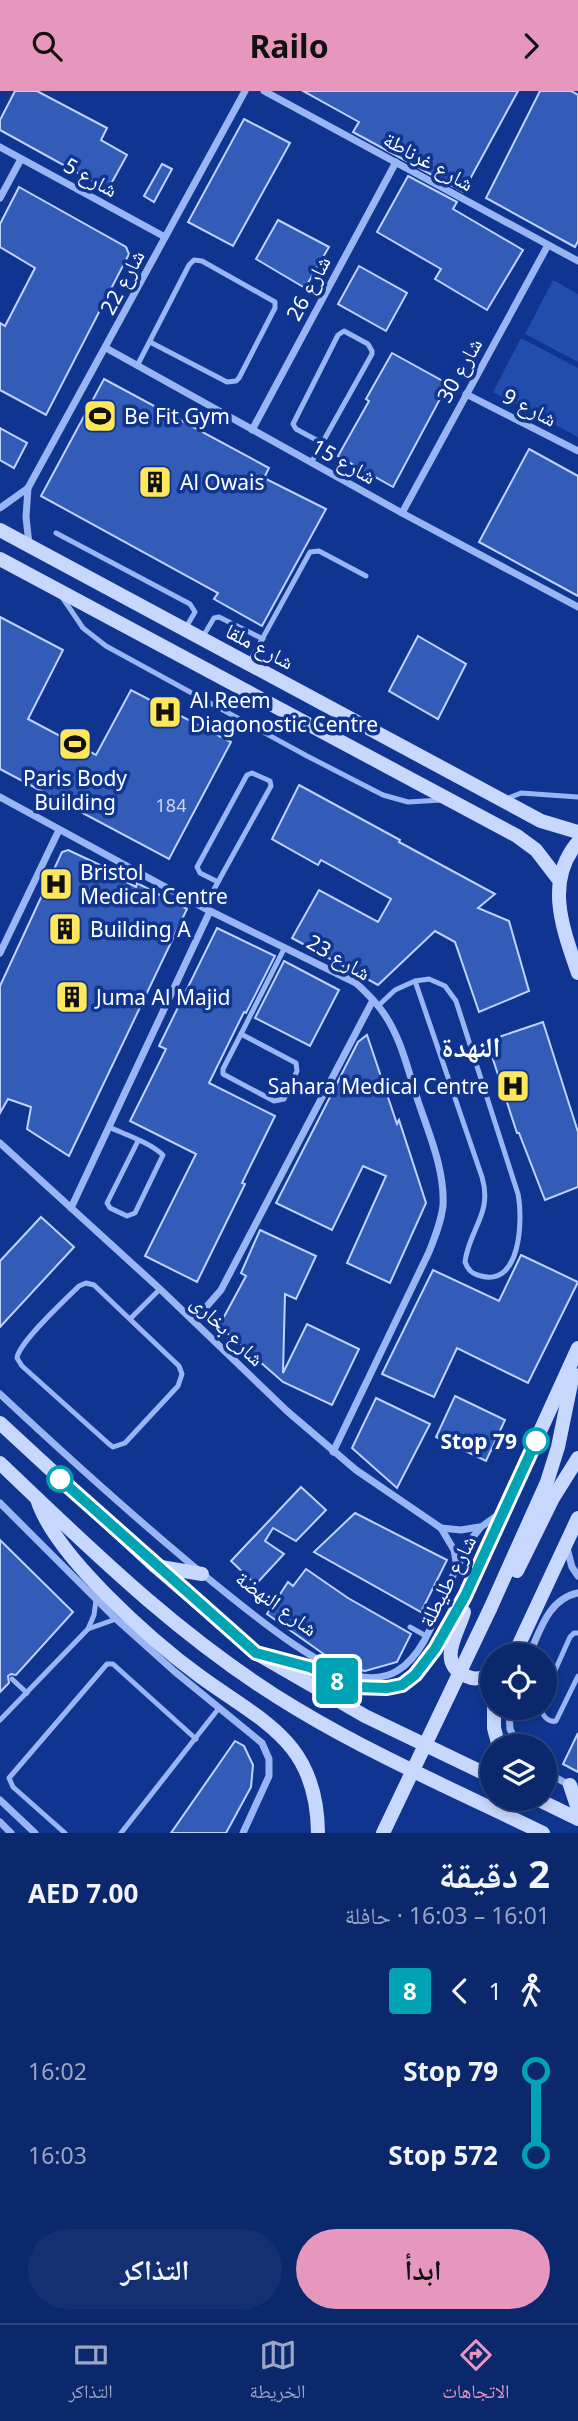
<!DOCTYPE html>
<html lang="ar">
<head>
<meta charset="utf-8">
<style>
  :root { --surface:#0b286c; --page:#143072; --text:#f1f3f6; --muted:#9aa6c2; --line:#2b447f; --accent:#e797bd }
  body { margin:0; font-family:"Noto Sans","Noto Naskh Arabic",sans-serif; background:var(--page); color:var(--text); direction:rtl; height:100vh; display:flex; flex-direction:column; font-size:26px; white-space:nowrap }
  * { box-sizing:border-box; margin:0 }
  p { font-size:23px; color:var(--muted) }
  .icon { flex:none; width:38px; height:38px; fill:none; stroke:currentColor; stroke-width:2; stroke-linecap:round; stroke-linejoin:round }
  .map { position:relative; height:1742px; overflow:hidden; direction:ltr }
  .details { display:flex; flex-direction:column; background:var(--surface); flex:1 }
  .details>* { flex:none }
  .badge { padding:0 14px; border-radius:5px; font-size:24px; line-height:46px }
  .controls { position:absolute; left:480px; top:1552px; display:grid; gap:14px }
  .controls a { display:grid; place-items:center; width:77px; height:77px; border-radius:50%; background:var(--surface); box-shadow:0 4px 10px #0003,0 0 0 2px var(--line); font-size:35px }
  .map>.badge { position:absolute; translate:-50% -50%; box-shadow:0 0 0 4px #fff }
  .legs { display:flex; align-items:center; gap:10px; height:77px; padding:0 28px; font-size:23px }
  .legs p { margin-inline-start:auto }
  .summary { display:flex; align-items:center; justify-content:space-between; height:119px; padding:0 28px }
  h1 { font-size:38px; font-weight:700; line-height:52px }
  .action { display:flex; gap:14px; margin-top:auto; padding:14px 28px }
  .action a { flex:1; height:80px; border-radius:42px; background:var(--accent); color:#111; font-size:28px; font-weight:700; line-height:80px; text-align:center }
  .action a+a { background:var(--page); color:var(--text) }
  ul { padding:0 28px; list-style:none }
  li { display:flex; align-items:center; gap:24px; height:84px; font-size:26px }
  li i { display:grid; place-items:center; width:10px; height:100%; margin:0 9px; background:currentColor }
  li i::after { content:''; width:18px; height:18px; margin:-9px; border:5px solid; border-radius:50%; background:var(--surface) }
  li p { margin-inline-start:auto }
  li:first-child i { background:linear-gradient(#0000 50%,currentColor 0) }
  li:last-child i { background:linear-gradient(currentColor 50%,#0000 0) }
  header { display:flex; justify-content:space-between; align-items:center; height:91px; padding:0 28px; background:var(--accent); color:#111; font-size:32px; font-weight:700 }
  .tab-bar { display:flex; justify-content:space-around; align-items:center; height:98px; border-top:2px solid var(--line); background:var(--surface); font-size:19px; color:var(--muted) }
  .tab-bar a { display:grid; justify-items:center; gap:4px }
  .tab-bar .active { color:var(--accent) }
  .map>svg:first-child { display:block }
</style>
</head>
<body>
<header><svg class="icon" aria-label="forward" viewBox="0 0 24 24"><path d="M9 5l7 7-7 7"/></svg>Railo<svg class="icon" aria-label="search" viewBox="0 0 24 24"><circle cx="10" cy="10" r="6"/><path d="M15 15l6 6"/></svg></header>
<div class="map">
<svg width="578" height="1742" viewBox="0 0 578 1742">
  <rect width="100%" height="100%" fill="#0f3590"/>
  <!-- green -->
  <g fill="#214daf">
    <polygon points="553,189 578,203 578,271 525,243"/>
    <polygon points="521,247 578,277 578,346 493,301"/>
  </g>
  <!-- building -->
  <g fill="#335bb8" stroke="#c0d3fe" stroke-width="2">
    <polygon points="15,0 37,0 107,37 101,49 127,64 106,102 96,96 98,93 0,39 0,29"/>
    <polygon points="303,0 518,0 463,101 353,41 359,31"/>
    <polygon points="540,0 571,0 578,4 578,150 575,156 486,107"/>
    <polygon points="244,28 290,52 233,155 188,131"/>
    <polygon points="162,73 172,78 154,111 144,105"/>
    <polygon points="408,85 457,111 453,118 523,159 487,219 435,188 441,178 377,141"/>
    <polygon points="19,96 126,156 129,163 46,324 0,299 0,232 5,235 35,177 0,156 0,133"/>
    <polygon points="278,129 329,156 305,197 256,168"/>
    <polygon points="359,175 407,202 386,240 338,213"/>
    <polygon points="392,262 448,293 393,396 338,365 369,310 366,308"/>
    <polygon points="104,288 269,377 264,387 326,418 262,535 214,508 218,502 41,405"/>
    <polygon points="0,337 27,352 14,377 0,369"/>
    <polygon points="529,358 578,385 578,505 479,451"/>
    <polygon points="0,526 63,559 28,628 96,664 131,599 231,651 169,768 0,678"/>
    <polygon points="418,545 466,573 438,628 389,600"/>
    <polygon points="299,694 400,749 399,751 495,803 478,817 509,830 529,900 479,921 455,851 435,840 378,894 292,847 319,799 378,831 391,808 321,769 318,774 272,748"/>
    <polygon points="68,759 115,781 113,784 136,796 137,792 187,818 69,1065 27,1038 31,1016 8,1008 0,1022 0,895 62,761"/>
    <polygon points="217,837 275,865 246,922 244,921 209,992 275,1025 242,1092 245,1093 197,1191 145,1165 196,1063 130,1030 166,958 159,955"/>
    <polygon points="284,870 339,899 310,955 255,927"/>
    <polygon points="543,931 578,1041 578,1096 545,1109 519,1042 517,1042 487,950"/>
    <polygon points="367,944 397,1033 399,1029 426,1112 390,1192 347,1172 386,1085 363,1075 332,1139 276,1112 358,951"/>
    <polygon points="41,1126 74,1156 0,1236 0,1170"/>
    <polygon points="260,1139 316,1165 296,1208 285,1203 283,1282 307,1233 359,1258 332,1314 283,1291 219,1235 246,1185 241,1182"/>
    <polygon points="521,1164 578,1191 528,1292 457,1257 434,1306 382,1283 433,1179 499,1210"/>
    <polygon points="455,1305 505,1329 486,1370 436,1346"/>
    <polygon points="376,1307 430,1333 397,1397 352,1357"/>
    <polygon points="301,1396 326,1419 296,1450 273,1437 265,1450 284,1463 258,1491 253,1491 231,1470"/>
    <polygon points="355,1422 447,1469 421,1521 314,1461"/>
    <polygon points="0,1449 73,1521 16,1584 11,1583 8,1585 9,1592 0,1601"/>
    <polygon points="306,1478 348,1507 411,1543 397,1571 365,1580 348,1576 325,1564 267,1523 288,1491 293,1495"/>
    <polygon points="578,1642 578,1681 563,1673"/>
    <polygon points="235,1650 244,1655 253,1674 251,1696 226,1742 171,1742"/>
  </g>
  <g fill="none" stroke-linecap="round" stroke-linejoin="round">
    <!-- lane -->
    <g stroke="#99b5f3" stroke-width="5">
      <polyline points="137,275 189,174 194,169 202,170 275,211 275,217 239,287 236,290 227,291 150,251"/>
      <polyline points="311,372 372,263 372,260 368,253 344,240 338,244 293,333 296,338 322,352"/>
      <polyline points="56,442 190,513 195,521 185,538"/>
      <polyline points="62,506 83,537 106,555 307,665 383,704 408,711 442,709"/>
      <polyline points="202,547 214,527 219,526 263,548"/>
      <polyline points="249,572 310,461 319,460 366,485"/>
      <polygon points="252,682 270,690 271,695 218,791 200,782 197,776 247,684"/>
      <polyline points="506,708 521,702 578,706"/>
      <polyline points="204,817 218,791"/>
      <path d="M429,888L445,895L456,910L518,1103C523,1128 521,1196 481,1185C472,1183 468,1179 465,1171C469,1138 493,1123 482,1086L415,890Z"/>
      <polyline points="378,915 395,899 415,890"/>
      <polygon points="241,943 296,972 297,980 284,1008 274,1010 223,983 223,978"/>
      <polyline points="241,943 285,856"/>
      <path d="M109,1036C126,1044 149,1051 163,1064L135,1122L127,1125L110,1117L107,1112L138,1050"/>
      <path d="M86,1192L94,1194L179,1275L182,1283L178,1295L125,1352L113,1356L109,1353L22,1275L17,1267C19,1251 66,1208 79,1195Z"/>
      <polyline points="130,1228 160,1198"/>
      <polyline points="410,1536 426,1545"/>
      <polyline points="88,1538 94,1524 96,1509"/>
      <polyline points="12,1588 27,1602"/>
      <polyline points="544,1604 570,1546 574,1542 578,1542"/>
      <path d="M541,1617C542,1625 549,1632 556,1630L578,1585"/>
      <polyline points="0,1629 88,1538 116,1528"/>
      <polyline points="65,1742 13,1696 9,1687 107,1573 113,1573 196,1648"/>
      <polyline points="121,1742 219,1617"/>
    </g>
    <!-- street -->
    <g stroke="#99b5f3" stroke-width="7">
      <polyline points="264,0 578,170"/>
      <polyline points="0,56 165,146"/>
      <polyline points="0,107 21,68"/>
      <polyline points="106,257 402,422 578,516"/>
      <polyline points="466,303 578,360"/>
      <polyline points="252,339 396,71"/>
      <polyline points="28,397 26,426 29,453"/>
      <polyline points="0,417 28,397 245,0"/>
      <polyline points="402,422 548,154"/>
      <path d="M0,706L204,817L356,892C368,903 380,915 388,929C403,954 409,983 418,1010C429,1043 445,1079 443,1115C441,1131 435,1146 429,1161L333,1361"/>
      <polyline points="0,862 59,739"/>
      <polyline points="0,1052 160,1198 287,1320 356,1379 441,1437 454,1459 457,1476"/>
      <polyline points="71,1117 210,820"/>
      <polyline points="194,1230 221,1199 373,909"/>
      <path d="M0,1303C75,1373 151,1442 231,1506C261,1530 310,1569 346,1582C361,1588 382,1589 397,1580C425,1563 436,1523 448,1495C456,1478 464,1463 472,1447L481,1436L499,1423"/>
      <polyline points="0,1412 116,1528 174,1580 262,1652 269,1668 269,1685 243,1742"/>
      <polyline points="441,1437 461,1439 479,1436"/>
      <polyline points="567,1457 572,1476 578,1485"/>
      <path d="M529,1564C540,1540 548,1508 578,1502"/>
      <polyline points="509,1617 510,1638 518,1656"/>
      <polyline points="544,1680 571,1695"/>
      <polyline points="0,1709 35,1742"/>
      <polyline points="0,1731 11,1742"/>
    </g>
    <!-- secondary -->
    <g stroke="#c8d7fd" stroke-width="14">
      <polyline points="0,439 541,730 578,741"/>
      <polyline points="0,468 517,745 536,759 559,789"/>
      <path d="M578,751C544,791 563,838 578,882"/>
      <polyline points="0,1332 155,1475 256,1562 365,1625 492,1686"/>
      <path d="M0,1372C93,1461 186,1552 297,1618C375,1665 461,1702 543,1742"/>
      <path d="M37,1408C54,1464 153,1551 201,1586C265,1632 317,1651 318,1742"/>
      <polyline points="155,1475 202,1483"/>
      <polyline points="517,1480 553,1407 578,1367"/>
      <polyline points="490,1518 547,1391 558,1356 573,1283"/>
      <path d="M464,1521C458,1542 436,1572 466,1585C476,1590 484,1587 492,1580"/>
      <polyline points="514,1564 578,1427"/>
      <polyline points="271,1566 309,1576 355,1596 387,1597 402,1594 415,1584 435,1558 465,1505 578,1257"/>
      <polyline points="494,1617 494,1637 499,1656"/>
      <polyline points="570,1694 578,1718"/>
      <polyline points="537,1708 578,1728"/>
    </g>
    <!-- secondary-bridge -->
    <polyline stroke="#c8d7fd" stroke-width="14" points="383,1742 490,1518"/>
  </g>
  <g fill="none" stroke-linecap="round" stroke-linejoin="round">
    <defs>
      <polyline id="line-1" points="60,1388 256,1562 309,1576 355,1596 387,1597 402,1594 415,1584 435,1558 465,1505 536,1350"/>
    </defs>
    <!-- line-1 casing -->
    <use href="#line-1" stroke="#fff" stroke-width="16"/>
    <!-- line-1 -->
    <use href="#line-1" stroke="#00a3b4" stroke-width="10"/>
  </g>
  <!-- icons -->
  <defs>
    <symbol id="stadium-square" viewBox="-11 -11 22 22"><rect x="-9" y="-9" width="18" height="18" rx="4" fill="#ffe75b" stroke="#0f3590"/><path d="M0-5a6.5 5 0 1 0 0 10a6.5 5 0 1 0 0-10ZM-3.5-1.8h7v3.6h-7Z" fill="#111"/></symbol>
    <symbol id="building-square" viewBox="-11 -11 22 22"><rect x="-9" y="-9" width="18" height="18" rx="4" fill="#ffe75b" stroke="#0f3590"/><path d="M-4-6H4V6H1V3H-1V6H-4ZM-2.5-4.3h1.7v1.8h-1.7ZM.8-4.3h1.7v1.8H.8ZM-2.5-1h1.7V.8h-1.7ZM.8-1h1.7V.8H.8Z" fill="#111"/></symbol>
    <symbol id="hospital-square" viewBox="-11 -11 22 22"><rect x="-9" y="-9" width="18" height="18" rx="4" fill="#ffe75b" stroke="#0f3590"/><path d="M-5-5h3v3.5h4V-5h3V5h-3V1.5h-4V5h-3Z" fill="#111"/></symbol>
  </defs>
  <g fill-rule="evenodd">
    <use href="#stadium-square" x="81" y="306" width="38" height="38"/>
    <use href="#building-square" x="136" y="372" width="38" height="38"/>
    <use href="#hospital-square" x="146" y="602" width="38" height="38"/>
    <use href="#stadium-square" x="56" y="634" width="38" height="38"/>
    <use href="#hospital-square" x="37" y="774" width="38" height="38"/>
    <use href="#building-square" x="46" y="819" width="38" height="38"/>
    <use href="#building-square" x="53" y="887" width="38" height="38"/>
    <use href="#hospital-square" x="494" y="976" width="38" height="38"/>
  </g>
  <!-- markers -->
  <g fill="#fff" stroke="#00a3b4" stroke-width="3.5">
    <circle cx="536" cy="1350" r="12"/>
    <circle cx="60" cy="1388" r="12"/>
  </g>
  <g text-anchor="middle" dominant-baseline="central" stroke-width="7" stroke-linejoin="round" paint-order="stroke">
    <!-- number labels -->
    <g font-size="18" fill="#ccd6ed">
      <text x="171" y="714">184</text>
    </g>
    <!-- street labels -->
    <g font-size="21" fill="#fff" stroke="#0f3590">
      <text transform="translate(429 70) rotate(29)">شارع غرناطة</text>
      <text transform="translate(91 86) rotate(29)">شارع 5</text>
      <text transform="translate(122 191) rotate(-62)">شارع 22</text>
      <text transform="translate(308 197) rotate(-62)">شارع 26</text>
      <text transform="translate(459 279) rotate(-61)">شارع 30</text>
      <text transform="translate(530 316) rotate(27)">شارع 9</text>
      <text transform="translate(344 370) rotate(29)">شارع 15</text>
      <text transform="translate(260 555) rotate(28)">شارع ملقا</text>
      <text transform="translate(339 866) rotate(30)">شارع 23</text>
      <text transform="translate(228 1239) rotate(44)">شارع بخارى</text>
      <text transform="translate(447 1490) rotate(-63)">شارع طليطلة</text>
      <text transform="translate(277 1512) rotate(36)">شارع النهضة</text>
    </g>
    <!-- poi labels -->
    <g font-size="21" fill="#fff" stroke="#0f3590" text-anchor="start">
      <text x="124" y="325">Be Fit Gym</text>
      <text x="180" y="391">Al Owais</text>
      <text x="190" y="609">Al Reem<tspan x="190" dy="24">Diagonostic Centre</tspan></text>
      <text x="75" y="687" text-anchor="middle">Paris Body<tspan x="75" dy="24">Building</tspan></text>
      <text x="80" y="781">Bristol<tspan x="80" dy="24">Medical Centre</tspan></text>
      <text x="90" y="838">Building A</text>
      <text x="96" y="906">Juma Al Majid</text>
      <text x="489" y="995" text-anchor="end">Sahara Medical Centre</text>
    </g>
    <!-- stop labels -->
    <g font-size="21" font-weight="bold" fill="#fff" stroke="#0f3590" text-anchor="end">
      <text x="517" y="1350">Stop 79</text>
    </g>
    <!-- district labels -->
    <g font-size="28" font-weight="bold" fill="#fff" stroke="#0f3590">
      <text x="471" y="955">النهدة</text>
    </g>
  </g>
</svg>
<div class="controls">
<a><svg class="icon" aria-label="locate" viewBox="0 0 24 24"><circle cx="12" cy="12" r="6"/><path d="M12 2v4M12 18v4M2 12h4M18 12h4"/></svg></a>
<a><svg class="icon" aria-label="layers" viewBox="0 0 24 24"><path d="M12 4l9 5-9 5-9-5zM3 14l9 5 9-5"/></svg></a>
</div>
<b class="badge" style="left:337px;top:1590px;background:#00a3b4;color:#fff">8</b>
</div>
<section class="details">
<div class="summary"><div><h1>2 دقيقة</h1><p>16:01 – 16:03 · حافلة</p></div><b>AED 7.00</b></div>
<div class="legs"><svg class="icon" aria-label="walk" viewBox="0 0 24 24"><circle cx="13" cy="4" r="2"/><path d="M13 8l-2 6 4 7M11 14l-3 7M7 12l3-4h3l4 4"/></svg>1<svg class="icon" aria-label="back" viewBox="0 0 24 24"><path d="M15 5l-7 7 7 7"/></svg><b class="badge" style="background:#00a3b4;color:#fff">8</b></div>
<ul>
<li><i style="color:#00a3b4"></i><b>Stop 79</b><p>16:02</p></li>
<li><i style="color:#00a3b4"></i><b>Stop 572</b><p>16:03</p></li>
</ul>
<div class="action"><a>ابدأ</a><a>التذاكر</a></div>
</section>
<nav class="tab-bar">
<a class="active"><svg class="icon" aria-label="directions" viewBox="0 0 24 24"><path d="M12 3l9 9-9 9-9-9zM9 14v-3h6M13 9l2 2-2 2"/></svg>الاتجاهات</a>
<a><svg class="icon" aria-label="map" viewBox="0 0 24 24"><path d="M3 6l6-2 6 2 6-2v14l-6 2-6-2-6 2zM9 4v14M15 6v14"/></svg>الخريطة</a>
<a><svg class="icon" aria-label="tickets" viewBox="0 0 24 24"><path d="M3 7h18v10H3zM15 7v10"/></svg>التذاكر</a>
</nav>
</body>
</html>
